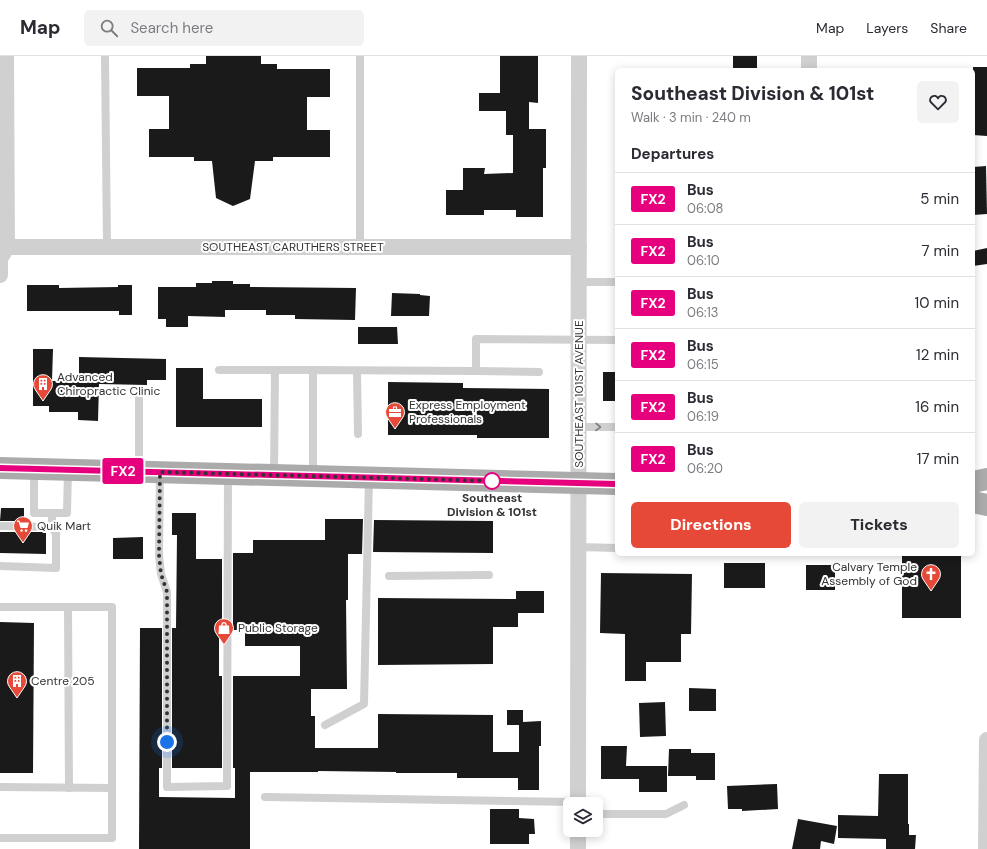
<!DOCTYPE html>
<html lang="en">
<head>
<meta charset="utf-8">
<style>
  :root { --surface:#fff; --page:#f2f2f3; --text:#2b2b33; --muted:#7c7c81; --line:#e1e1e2; --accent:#e74938 }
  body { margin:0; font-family:"DM Sans",sans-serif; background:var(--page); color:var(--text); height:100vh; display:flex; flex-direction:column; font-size:15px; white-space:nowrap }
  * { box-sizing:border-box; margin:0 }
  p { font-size:13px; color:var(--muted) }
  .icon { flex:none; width:22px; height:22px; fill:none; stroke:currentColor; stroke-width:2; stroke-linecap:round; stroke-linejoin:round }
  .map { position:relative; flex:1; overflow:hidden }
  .drawer { position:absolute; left:615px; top:12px; width:360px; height:488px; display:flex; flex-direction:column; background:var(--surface); border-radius:6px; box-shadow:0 2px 10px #0003 }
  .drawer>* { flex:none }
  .badge { padding:0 8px; border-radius:3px; font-size:14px; line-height:26px }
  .fabs { position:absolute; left:563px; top:741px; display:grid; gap:8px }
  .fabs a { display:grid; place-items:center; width:40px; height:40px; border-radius:6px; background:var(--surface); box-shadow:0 2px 10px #0003; font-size:20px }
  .you { position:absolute; width:20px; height:20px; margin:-10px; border:3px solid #fff; border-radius:50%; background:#1a73e8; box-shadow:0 0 0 6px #1a73e833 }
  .map>.badge { position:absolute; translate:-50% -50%; box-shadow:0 0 0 2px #fff }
  h2 { padding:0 16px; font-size:15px; line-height:36px }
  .round { display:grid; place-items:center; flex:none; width:42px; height:42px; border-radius:6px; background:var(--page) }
  .head { display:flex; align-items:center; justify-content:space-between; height:68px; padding:0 16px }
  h1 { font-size:19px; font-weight:800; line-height:30px }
  .cta { display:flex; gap:8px; margin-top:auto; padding:8px 16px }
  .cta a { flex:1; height:46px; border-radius:6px; background:var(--accent); color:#fff; font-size:16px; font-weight:800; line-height:46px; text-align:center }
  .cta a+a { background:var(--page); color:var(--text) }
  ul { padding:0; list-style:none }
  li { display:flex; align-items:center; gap:12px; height:52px; padding:0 16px; border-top:1px solid var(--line) }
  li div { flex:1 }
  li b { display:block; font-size:15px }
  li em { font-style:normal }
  li .badge { min-width:44px; font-weight:700; text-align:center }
  header { display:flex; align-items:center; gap:24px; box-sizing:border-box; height:56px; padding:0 20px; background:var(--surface); border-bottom:1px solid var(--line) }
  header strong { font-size:19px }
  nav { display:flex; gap:22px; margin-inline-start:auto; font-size:14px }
  .search { width:280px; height:36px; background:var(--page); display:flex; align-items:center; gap:10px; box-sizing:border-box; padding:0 14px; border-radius:6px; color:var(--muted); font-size:15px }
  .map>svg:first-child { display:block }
</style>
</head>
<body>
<header>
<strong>Map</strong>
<div class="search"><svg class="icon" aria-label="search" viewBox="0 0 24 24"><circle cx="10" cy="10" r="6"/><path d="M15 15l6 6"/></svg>Search here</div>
<nav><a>Map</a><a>Layers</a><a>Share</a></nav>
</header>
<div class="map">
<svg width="987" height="793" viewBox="0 0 987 793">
  <rect width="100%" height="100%" fill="#fff"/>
  <!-- building -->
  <g fill="#1a1a1a">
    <polygon points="206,0 261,0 261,8 277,8 277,13 330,13 330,41 307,41 307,74 330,74 330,101 273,101 273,105 255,105 250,143 233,150 216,142 212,105 194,105 194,101 149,101 149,73 169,73 169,40 137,40 137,12 190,12 190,8 206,8"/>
    <polygon points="500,0 538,0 538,47 529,46 529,73 546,73 546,112 543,112 543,161 516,161 516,154 484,154 484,159 446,159 446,134 463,134 463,112 485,112 484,118 513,117 513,79 506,79 506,55 479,55 479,37 500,37"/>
    <rect x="733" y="0" width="24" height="14"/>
    <polygon points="973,11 987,11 987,80 973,79"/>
    <polygon points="986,110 987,158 973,159 973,111"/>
    <polygon points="987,192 987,208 973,210 973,195"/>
    <polygon points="212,225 233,225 233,228 250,228 250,231 356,232 355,264 295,263 295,259 266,259 266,254 225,254 225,261 188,260 188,271 166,271 166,263 158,263 158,231 196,231 196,227 212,227"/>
    <polygon points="27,229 59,229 59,232 118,231 118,229 132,229 132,259 119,259 119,255 27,255"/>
    <polygon points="392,237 420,238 420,239 430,240 429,260 391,260"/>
    <polygon points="358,271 397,271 398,288 358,288"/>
    <polygon points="33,293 53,293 52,325 79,325 79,301 166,303 166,324 147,324 147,329 99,328 98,365 78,364 78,356 49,356 49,350 33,350"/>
    <polygon points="176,312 203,312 203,343 262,343 262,371 176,371"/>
    <rect x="603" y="316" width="14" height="29"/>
    <polygon points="388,326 463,327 463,332 549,333 549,382 477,382 477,379 388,379"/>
    <polygon points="1,452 24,452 24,465 0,465"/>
    <polygon points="172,457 196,457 196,503 222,503 222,574 219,574 219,620 222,620 222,712 172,712 172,572 176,572 177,479 172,479"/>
    <polygon points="325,463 363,463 362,498 348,498 348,544 346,544 347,633 311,633 311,660 315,660 315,692 378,692 378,658 493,659 493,696 519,696 519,669 507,669 507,654 523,654 523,666 541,665 541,690 539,690 539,734 518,734 518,722 457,722 457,717 396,717 396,716 318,715 318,716 250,716 250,793 139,793 140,572 162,572 162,712 159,712 159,741 235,742 235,712 233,712 233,620 300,620 300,590 245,590 245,574 233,574 233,497 253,497 253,484 325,484"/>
    <polygon points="374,464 493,465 493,497 373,496"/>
    <polygon points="0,476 46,476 46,498 0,497"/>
    <polygon points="143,481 143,503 113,503 113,482"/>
    <rect x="902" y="498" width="59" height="64"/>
    <rect x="724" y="507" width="41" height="25"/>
    <rect x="806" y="509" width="29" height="25"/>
    <polygon points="601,517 692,518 691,578 681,578 681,606 646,606 646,625 625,625 625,578 600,577"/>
    <polygon points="516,535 544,535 544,557 518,557 518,571 493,571 493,608 378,609 378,542 516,543"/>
    <polygon points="0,566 34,567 33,717 0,717"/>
    <polygon points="689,632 716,633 716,655 689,655"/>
    <polygon points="665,646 666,680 640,681 639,647"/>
    <polygon points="601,690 627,690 626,710 667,710 667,736 639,736 639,723 601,723"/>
    <polygon points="669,693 691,693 691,697 715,697 715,724 696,724 696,720 668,720"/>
    <polygon points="879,718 908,718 908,768 909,768 909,779 916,779 915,793 886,793 886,783 838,782 838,759 878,760"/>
    <polygon points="777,728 778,753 742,755 742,753 728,753 727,730"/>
    <polygon points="490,753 519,753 519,762 534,763 535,778 529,778 529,788 490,788"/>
    <polygon points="798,763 837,770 834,788 821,785 820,793 792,793"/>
  </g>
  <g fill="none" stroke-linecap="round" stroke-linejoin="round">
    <!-- service -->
    <g stroke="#d0d0d0" stroke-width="8">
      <polyline points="105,0 107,191"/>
      <polyline points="360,0 360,191"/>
      <polyline points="579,226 617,226"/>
      <polyline points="219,314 313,314"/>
      <polyline points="357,315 358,378"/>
      <polyline points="476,315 539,316"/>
      <polyline points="139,342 139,415"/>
      <polyline points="579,371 617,371"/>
      <polyline points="34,414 34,457 67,457 68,415"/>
      <polyline points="160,418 159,499 161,518 167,536 167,731 227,730 228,419"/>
      <polyline points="274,419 275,314"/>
      <polyline points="313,420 313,314 476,315 476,283 617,284"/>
      <polyline points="0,470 52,471 52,457"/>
      <polyline points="578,491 617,492"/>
      <polyline points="0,510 56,512 56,478 52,471"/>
      <polyline points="389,520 489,519"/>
      <polyline points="0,551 112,551 112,732 0,731"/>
      <polyline points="68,551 69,732"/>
      <polyline points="325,669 364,648 369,422"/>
      <polyline points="265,741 578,746"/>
      <polyline points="596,758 666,758 684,749"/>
      <polyline points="0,782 112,782 112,732"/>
    </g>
    <!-- minor -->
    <g stroke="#d0d0d0" stroke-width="16">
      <polyline points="809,14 809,0"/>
      <polyline points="7,191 579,191"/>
      <polyline points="0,219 0,203 7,191 6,0"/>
      <polyline points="578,748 579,0"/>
      <polyline points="578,793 578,774"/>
      <polyline points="986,793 987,684"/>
    </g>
    <!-- primary -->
    <g stroke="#ababab" stroke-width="22">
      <polyline points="0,412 617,428"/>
      <polyline points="973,426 987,423"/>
      <polyline points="973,446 987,449"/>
    </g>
  </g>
  <!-- one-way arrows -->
  <defs><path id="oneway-chevron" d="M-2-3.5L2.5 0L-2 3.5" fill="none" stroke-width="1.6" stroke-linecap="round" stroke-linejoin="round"/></defs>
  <use stroke="#7a7a7a" href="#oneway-chevron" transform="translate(598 371) rotate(1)"/>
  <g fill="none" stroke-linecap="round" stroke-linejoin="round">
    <defs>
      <polyline id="line" points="0,412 617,428"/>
    </defs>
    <!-- line casing -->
    <use href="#line" stroke="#fff" stroke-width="9"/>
    <!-- line -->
    <use href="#line" stroke="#e6007e" stroke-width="6"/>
    <!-- walk -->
    <polyline stroke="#333" stroke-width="4" stroke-dasharray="0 7.2" points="167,686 167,536 161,518 159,499 160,416 495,425 492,425"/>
  </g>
  <!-- icons -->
  <defs>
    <symbol id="building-pin" viewBox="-11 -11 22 30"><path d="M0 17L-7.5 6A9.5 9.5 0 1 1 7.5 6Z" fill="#e74938" stroke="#fff"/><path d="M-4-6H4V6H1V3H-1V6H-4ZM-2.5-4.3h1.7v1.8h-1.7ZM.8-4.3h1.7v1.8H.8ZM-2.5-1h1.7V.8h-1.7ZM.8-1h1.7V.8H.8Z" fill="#fff"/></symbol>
    <symbol id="office-pin" viewBox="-11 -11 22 30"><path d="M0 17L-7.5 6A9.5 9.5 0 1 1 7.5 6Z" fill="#e74938" stroke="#fff"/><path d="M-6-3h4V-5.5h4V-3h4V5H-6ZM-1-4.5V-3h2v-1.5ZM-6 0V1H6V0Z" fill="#fff"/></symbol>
    <symbol id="supermarket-pin" viewBox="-11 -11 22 30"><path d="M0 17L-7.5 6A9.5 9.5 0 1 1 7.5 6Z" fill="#e74938" stroke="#fff"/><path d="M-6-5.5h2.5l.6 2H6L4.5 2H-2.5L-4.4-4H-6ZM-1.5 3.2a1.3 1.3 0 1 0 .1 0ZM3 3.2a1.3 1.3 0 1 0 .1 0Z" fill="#fff"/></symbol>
    <symbol id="church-pin" viewBox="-11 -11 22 30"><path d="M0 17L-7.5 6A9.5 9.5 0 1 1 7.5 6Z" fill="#e74938" stroke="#fff"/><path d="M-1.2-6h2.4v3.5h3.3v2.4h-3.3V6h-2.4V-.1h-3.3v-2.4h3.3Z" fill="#fff"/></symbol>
    <symbol id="shop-pin" viewBox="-11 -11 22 30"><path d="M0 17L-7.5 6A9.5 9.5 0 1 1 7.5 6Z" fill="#e74938" stroke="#fff"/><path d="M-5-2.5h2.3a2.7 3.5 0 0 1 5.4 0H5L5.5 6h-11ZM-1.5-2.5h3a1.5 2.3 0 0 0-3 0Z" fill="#fff"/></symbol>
  </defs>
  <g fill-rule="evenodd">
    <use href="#building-pin" x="32" y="317" width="22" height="30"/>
    <use href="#office-pin" x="384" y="345" width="22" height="30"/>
    <use href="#supermarket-pin" x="12" y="459" width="22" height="30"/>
    <use href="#church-pin" x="920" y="507" width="22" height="30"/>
    <use href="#shop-pin" x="213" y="561" width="22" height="30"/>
    <use href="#building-pin" x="6" y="614" width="22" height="30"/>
  </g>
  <!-- markers -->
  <circle fill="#fff" stroke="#e6007e" stroke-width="2" cx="492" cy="425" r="8"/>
  <g text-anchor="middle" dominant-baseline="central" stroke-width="4" stroke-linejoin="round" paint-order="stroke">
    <!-- street labels -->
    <g font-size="12" fill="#333" stroke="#fff">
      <text x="293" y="191">SOUTHEAST CARUTHERS STREET</text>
      <text transform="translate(579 338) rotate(-90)">SOUTHEAST 101ST AVENUE</text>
    </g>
    <!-- poi labels -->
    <g font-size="12" fill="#333" stroke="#fff" text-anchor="start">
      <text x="57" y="321">Advanced<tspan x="57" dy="14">Chiropractic Clinic</tspan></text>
      <text x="409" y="349">Express Employment<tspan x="409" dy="14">Professionals</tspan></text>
      <text x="37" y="470">Quik Mart</text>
      <text x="917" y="511" text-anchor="end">Calvary Temple<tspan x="917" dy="14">Assembly of God</tspan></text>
      <text x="238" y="572">Public Storage</text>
      <text x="31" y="625">Centre 205</text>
    </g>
    <!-- stop labels -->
    <g font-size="12" font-weight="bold" fill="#333" stroke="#fff">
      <text x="492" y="442">Southeast<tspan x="492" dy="14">Division &amp; 101st</tspan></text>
    </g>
  </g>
</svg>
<div class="fabs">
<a><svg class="icon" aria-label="layers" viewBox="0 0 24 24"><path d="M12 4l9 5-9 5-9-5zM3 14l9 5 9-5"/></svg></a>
</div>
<div class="you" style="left:167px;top:686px"></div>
<b class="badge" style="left:123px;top:415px;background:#e6007e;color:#fff">FX2</b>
<section class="drawer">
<div class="head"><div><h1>Southeast Division &amp; 101st</h1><p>Walk · 3 min · 240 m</p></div><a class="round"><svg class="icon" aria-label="heart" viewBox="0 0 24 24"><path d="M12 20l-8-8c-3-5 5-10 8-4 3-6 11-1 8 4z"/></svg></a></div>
<h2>Departures</h2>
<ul>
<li><span class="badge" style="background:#e6007e;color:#fff">FX2</span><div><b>Bus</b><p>06:08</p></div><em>5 min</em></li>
<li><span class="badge" style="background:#e6007e;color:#fff">FX2</span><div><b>Bus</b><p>06:10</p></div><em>7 min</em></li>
<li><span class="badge" style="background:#e6007e;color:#fff">FX2</span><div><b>Bus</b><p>06:13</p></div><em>10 min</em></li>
<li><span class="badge" style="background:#e6007e;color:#fff">FX2</span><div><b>Bus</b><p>06:15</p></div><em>12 min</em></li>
<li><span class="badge" style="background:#e6007e;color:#fff">FX2</span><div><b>Bus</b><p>06:19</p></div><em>16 min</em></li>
<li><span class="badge" style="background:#e6007e;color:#fff">FX2</span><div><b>Bus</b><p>06:20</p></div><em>17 min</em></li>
</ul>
<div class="cta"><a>Directions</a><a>Tickets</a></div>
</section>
</div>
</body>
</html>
